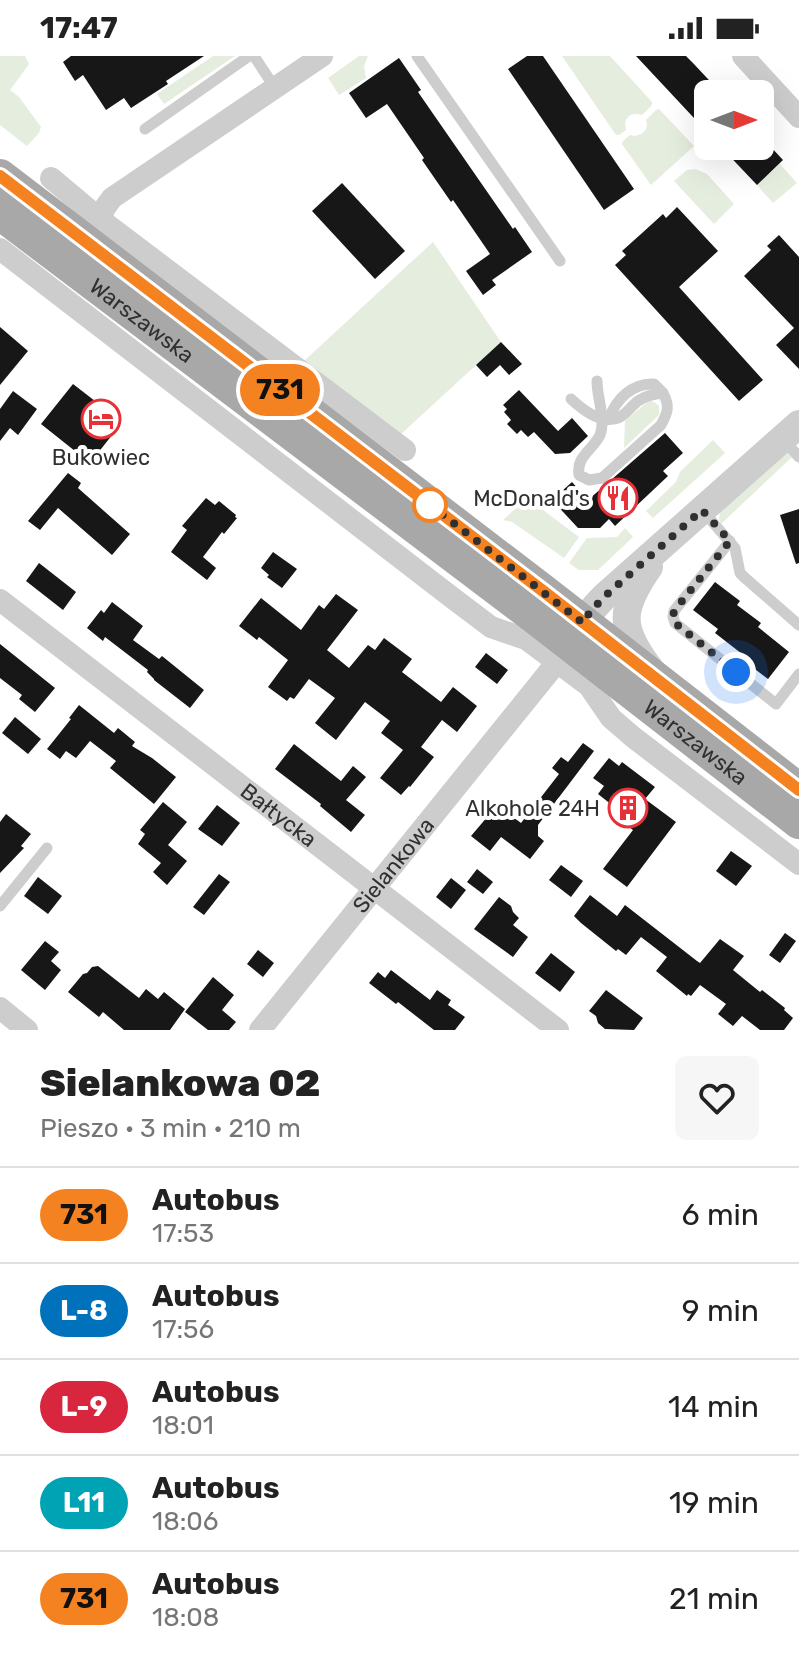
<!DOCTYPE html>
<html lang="pl">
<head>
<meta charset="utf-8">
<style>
  :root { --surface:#fff; --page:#f6f6f6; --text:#222; --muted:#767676; --line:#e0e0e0 }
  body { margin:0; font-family:Rubik,sans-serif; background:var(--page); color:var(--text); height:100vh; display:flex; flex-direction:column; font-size:30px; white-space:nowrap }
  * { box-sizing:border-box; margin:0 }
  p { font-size:26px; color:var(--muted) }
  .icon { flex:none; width:44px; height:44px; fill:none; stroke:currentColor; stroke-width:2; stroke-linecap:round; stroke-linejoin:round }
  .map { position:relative; height:974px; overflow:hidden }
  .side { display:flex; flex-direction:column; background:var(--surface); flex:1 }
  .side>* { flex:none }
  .badge { padding:0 16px; border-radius:26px; font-size:28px; line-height:52px }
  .needle { width:52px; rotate:90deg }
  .buttons { position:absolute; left:694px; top:24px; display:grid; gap:16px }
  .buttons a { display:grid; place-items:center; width:80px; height:80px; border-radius:12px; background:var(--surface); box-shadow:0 8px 32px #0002; font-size:40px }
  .you { position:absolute; width:40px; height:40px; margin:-20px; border:6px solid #fff; border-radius:50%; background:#1a73e8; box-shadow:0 0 0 12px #1a73e833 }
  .map>.badge { position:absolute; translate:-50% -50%; box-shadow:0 0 0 4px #fff }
  .round { display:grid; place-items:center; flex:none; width:84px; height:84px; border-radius:12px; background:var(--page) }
  .head { display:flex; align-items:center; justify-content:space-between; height:136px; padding:0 40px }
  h1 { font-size:38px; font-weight:800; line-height:60px }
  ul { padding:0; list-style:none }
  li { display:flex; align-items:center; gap:24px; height:96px; padding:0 40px; border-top:2px solid var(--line) }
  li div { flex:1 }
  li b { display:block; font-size:30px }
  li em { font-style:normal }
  li .badge { min-width:88px; font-weight:700; text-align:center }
  .status { display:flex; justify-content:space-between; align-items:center; height:56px; padding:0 40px; background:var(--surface); direction:ltr }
  .status svg { height:22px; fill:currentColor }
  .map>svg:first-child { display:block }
</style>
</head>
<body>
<div class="status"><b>17:47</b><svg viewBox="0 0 49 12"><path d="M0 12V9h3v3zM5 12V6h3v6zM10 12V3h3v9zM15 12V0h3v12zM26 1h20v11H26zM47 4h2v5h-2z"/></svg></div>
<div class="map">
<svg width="799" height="974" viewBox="0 0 799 974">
  <rect width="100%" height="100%" fill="#fff"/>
  <!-- green -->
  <g fill="#e5edde">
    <polygon points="0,0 25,0 29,8 10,34 19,41 41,71 39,77 27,90 0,69"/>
    <polygon points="213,0 235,0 164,48 157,38"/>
    <polygon points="359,0 368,0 364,10 366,22 339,39 328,22"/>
    <path d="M562,0H610L652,46V49L642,59C633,57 629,58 625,66L626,74L619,79H616Z"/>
    <path d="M659,53L694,90L651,129L622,88L623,85L630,79L635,80C644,78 649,73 646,64L656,54Z"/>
    <polygon points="780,108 797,127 773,147 757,129"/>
    <polygon points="695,113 707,118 734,148 714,168 674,125 687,114"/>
    <polygon points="433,186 501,286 400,379 304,305"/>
    <polygon points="650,345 654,346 659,350 659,359 624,392 625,365 646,347"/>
    <polygon points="713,384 725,397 653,462 646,455 676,426 680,416"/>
    <polygon points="787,396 792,401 721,468 719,463 720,456"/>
    <polygon points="529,440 539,451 579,481 564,502 512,466 503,464"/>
    <polygon points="625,472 633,481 598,514 579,514 569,507 587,482 617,481"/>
  </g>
  <!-- building -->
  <g fill="#171717">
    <polygon points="71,0 204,0 166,25 168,28 131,52 124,42 106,54 83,19 75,25 63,6"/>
    <polygon points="527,0 543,0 634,133 604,154 508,13"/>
    <polygon points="636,0 686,0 692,6 722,38 708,38 708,77"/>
    <polygon points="399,2 421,34 418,36 513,173 515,171 532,196 492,224 496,229 483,239 466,215 490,198 453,144 451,146 422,104 424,102 387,48 366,62 349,37"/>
    <polygon points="720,90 770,90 783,104 757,129"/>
    <polygon points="342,127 405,195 375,223 312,155"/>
    <polygon points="677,151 718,195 679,231 763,324 739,345 615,209 626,199 622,195 641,178 663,158 666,162"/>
    <polygon points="779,179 799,201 799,313 776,289 794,272 744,220 771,194 767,190"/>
    <polygon points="0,271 28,295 0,329"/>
    <polygon points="501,286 522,308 509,319 500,309 487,321 476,309"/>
    <polygon points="73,328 104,352 102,355 120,369 90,407 41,368"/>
    <polygon points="519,334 558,375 572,362 588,380 570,397 555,398 534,376 528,381 521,374 517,378 507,368 511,364 504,356 507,353 503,349"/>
    <polygon points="13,335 37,353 18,379 10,372 0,385 0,353"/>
    <polygon points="665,377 683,397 663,415 668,420 615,470 609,463 600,472 578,472 552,444 572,426 588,444"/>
    <polygon points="68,417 81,427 78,432 130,478 112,499 58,452 40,474 28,465"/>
    <polygon points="206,442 215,449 219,445 236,459 235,461 237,462 224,478 222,476 203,501 216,512 207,524 171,496 187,474 182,470"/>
    <polygon points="799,453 799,507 796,508 780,459"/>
    <polygon points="273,496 297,513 282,532 267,521 269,519 261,512"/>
    <polygon points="39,507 76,536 63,554 26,525"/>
    <polygon points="715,526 740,545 737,549 761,567 758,571 789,596 768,623 743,604 746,601 715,577 718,573 693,554"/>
    <polygon points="336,538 358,554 327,594 349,612 368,589 375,594 384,582 412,603 402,616 441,646 453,631 477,650 457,676 442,664 421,691 434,701 410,731 409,730 401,739 380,722 403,694 381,677 390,665 365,646 336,684 315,667 335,642 309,623 294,643 290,641 287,645 268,631 288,604 259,581 257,584 239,570 261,542 301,574 319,549 324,553"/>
    <polygon points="112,546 143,570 133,584 159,603 162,600 204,634 190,652 154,624 154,623 147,616 148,614 105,581 103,585 87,572 101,554 104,557"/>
    <polygon points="0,588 55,632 35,656 19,643 22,639 0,622"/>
    <polygon points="486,597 508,614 497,628 475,611"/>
    <polygon points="79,649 114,677 118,672 135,686 132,690 152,702 176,721 154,748 110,712 116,705 90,685 76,702 66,695 60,703 47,693 71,663 69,662"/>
    <polygon points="15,661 41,683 28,698 2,677"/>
    <polygon points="583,687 594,695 538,769 538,780 544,785 530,803 501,781 490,795 471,780 488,760 493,764 501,752 521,767 559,718 552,712 561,701 568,706"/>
    <polygon points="294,688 341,725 353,710 366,721 346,744 365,759 351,776 320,750 321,748 275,713"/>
    <polygon points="609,702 619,710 622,706 655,731 645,743 676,766 627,831 603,813 633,774 613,759 617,753 598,738 604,730 593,722"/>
    <polygon points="163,746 187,766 168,789 187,805 167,829 153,816 161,807 138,788 145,778 140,774"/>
    <polygon points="217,749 240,767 222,790 198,773"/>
    <polygon points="6,758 31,778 21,790 24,792 0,817 0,766"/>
    <polygon points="731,795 752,810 736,830 716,815"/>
    <polygon points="561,809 583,825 571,841 549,824"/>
    <polygon points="477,813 493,826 483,838 467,826"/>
    <polygon points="219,818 230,826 204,859 193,851"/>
    <polygon points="38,821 62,840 48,858 24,840"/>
    <polygon points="451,822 466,834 451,853 436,841"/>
    <polygon points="590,839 617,860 625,849 697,905 700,907 720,883 744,900 733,914 760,936 762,934 785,952 784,954 793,962 784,974 760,974 742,960 733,970 718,958 726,948 700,929 691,940 688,938 687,940 656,915 667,901 641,881 626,899 618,893 616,895 581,867 574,860"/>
    <polygon points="499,841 511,850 513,856 519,862 513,869 528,881 513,901 474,873"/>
    <polygon points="785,877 796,885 780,907 769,899"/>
    <polygon points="45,885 59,896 51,905 61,914 45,934 21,914"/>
    <polygon points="258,894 274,907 263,921 247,908"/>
    <polygon points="551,897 575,916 560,936 535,917"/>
    <polygon points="98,910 139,942 146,933 158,943 164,936 185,953 170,974 124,974 103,956 99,961 68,936 83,918 87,917 92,911"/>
    <polygon points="391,914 430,944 437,934 451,944 448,949 465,961 455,974 434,974 398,946 396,948 369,927 378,916 385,922"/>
    <polygon points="213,921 234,939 222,954 236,966 229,974 208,974 185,956"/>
    <polygon points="606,934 643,962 634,974 605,973 598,967 596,960 589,955"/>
  </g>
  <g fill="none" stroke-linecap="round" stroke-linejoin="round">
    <!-- service -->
    <g stroke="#cdcdcd" stroke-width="11">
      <polyline points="254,0 275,32"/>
      <polyline points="417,0 560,205"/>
      <polyline points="145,73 249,0"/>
      <path d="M571,343C583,354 600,368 618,362C626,359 631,350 638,345C645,340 654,338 663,337C670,350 668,356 661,369L602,422L589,424L579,419C576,400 593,394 600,379C606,363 597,342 597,325"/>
      <path d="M609,363C616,343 632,327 654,328L663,337"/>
      <polyline points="783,383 799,401"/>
      <polyline points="702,454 735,492 740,517 744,521 799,569"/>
      <polyline points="730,485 674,555 673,561 675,567 776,648 799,618"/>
      <polyline points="0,850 47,792"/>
    </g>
    <!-- minor -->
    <g stroke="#cdcdcd" stroke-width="22">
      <polyline points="743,0 799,61"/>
      <polyline points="51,122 101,164 405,394"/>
      <polyline points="101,164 104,153 112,142 322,0"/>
      <polyline points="0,193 450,540 491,571 526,583 589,630 611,662 633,681 799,808"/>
      <path id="s1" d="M0,544L558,974"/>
      <polyline points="0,952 27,974"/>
      <path id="s2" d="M260,974L557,606"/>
    </g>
    <!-- tertiary -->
    <g stroke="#cdcdcd" stroke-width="28">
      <path d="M649,511C619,554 619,572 650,613"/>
      <path d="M584,585C582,562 589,557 604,541L799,368"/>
    </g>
    <!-- primary -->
    <g stroke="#a8a8a8" stroke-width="34">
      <polyline points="0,120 543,535 799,734"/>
      <path id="s3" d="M0,157L528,556L799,766"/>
    </g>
  </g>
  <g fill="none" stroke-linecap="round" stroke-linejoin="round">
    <defs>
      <polyline id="line" points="0,120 543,535 799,734"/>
    </defs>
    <!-- line casing -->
    <use href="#line" stroke="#fff" stroke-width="18"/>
    <!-- line -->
    <use href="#line" stroke="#f58220" stroke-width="12"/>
    <!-- walk -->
    <polyline stroke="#303030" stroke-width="8" stroke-dasharray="0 14.4" points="430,449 425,445 583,567 590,556 604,541 702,454 730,485 674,555 673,561 675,567 736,616"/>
  </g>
  <!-- icons -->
  <defs>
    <symbol id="hotel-ring" viewBox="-11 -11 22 22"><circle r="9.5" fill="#fff" stroke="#e73139" stroke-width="1.5"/><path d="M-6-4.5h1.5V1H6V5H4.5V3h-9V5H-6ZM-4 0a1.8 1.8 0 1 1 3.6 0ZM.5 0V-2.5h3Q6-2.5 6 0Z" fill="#e73139"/></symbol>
    <symbol id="restaurant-ring" viewBox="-11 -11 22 22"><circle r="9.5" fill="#fff" stroke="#e73139" stroke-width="1.5"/><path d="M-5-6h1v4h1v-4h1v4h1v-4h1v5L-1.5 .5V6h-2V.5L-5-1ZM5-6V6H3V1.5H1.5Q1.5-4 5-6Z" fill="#e73139"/></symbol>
    <symbol id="building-ring" viewBox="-11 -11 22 22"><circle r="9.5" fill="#fff" stroke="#e73139" stroke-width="1.5"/><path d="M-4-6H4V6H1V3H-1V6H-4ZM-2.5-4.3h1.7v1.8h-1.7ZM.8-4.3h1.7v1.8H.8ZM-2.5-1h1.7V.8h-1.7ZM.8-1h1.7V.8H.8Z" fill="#e73139"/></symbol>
  </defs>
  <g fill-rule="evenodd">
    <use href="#hotel-ring" x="79" y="341" width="44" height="44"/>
    <use href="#restaurant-ring" x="596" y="420" width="44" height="44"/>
    <use href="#building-ring" x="606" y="730" width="44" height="44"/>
  </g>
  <!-- markers -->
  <circle fill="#fff" stroke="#f58220" stroke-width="4" cx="430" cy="449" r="16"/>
  <g text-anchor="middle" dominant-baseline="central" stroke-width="8" stroke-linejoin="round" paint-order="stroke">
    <!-- street labels -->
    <g font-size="22" fill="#303030" stroke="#fff">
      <text stroke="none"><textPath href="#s3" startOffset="178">Warszawska</textPath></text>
      <text stroke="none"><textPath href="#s3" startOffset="874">Warszawska</textPath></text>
      <text stroke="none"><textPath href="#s1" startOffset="352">Bałtycka</textPath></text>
      <text stroke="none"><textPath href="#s2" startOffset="212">Sielankowa</textPath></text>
    </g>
    <!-- poi labels -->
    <g font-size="22" fill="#303030" stroke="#fff" text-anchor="end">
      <text x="101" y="401" text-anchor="middle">Bukowiec</text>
      <text x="590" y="442">McDonald's</text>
      <text x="600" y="752">Alkohole 24H</text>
    </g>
  </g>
</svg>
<div class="buttons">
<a><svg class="needle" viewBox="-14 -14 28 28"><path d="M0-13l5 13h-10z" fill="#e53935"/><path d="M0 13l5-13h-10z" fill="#767676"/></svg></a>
</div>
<div class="you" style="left:736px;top:616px"></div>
<b class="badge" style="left:280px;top:334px;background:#f58220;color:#111">731</b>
</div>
<section class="side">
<div class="head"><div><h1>Sielankowa 02</h1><p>Pieszo · 3 min · 210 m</p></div><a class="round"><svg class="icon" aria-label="heart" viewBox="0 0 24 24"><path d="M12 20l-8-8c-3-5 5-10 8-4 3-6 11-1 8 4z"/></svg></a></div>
<ul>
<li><span class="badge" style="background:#f58220;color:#111">731</span><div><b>Autobus</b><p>17:53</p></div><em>6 min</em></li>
<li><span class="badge" style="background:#0072bc;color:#fff">L-8</span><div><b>Autobus</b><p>17:56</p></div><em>9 min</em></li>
<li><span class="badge" style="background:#d7263d;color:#fff">L-9</span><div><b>Autobus</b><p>18:01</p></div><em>14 min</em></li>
<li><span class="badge" style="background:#00a3b4;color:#fff">L11</span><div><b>Autobus</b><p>18:06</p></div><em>19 min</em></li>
<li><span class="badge" style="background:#f58220;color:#111">731</span><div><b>Autobus</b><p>18:08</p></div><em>21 min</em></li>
</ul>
</section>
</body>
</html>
